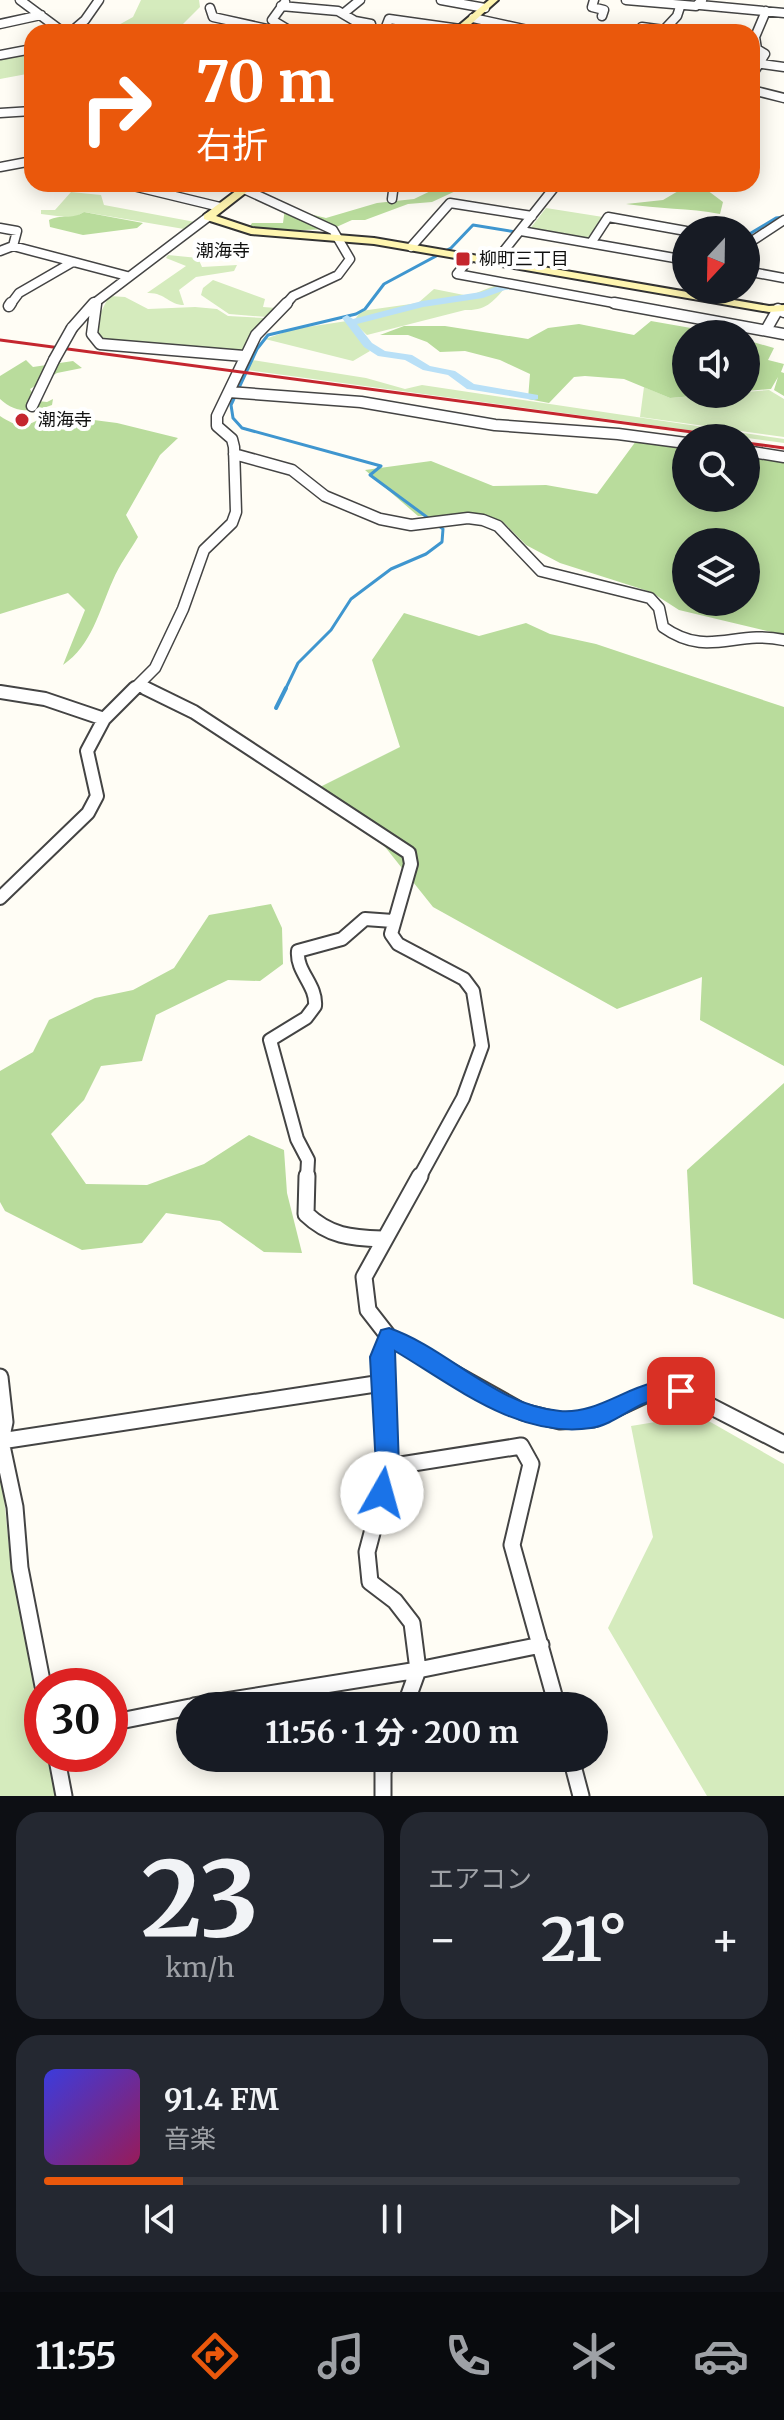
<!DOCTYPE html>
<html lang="ja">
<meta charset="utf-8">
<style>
:root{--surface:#171b24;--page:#242831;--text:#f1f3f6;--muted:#9ea1a6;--line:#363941;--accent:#ea580c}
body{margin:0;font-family:Merriweather,"Noto Sans JP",serif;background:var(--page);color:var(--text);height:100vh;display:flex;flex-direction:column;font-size:30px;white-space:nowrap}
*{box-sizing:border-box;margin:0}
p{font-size:26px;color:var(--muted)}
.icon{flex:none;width:44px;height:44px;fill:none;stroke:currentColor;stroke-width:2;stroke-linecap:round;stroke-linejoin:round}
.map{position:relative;height:1796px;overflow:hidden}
.details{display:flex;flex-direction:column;gap:16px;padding:16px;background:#0d0f14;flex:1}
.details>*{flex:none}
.top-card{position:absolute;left:24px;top:24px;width:736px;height:168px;border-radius:24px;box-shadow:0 4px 20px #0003;background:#ea580c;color:#fff;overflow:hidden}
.needle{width:52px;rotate:202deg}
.buttons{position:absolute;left:672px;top:216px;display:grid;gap:16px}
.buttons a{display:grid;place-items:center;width:88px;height:88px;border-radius:50%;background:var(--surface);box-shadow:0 4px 20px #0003;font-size:40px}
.speed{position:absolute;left:24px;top:1668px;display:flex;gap:16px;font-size:40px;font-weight:700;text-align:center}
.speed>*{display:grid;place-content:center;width:104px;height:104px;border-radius:50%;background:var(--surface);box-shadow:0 4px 20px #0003;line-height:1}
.speed .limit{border:12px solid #d22;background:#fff;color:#111}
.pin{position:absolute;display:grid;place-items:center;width:68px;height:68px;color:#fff;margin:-34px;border-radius:16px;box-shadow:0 4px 12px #0006}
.me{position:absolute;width:88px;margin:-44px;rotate:7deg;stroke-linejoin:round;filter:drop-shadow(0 0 6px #0008)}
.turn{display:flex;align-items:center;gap:28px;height:168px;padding:0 40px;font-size:36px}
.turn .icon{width:104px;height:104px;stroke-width:2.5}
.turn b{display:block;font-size:56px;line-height:68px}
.big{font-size:60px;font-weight:700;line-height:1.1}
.details .widget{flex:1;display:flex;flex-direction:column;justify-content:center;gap:12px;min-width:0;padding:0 28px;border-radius:24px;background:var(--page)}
.details .dial{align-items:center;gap:0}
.dial b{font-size:104px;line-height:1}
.song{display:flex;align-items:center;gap:24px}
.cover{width:96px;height:96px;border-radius:12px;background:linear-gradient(135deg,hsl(240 70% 55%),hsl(330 70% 35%))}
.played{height:8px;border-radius:4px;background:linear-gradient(90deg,var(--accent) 20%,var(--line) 20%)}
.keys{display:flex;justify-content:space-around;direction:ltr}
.heat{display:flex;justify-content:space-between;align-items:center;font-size:44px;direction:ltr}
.details .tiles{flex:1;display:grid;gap:16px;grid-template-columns:1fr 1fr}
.widget:last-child{grid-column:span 2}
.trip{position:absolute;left:176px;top:1692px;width:432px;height:80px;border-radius:40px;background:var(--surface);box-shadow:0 4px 20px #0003;font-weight:700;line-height:80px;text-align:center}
.tabs{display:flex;height:128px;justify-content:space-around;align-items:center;background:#090b0e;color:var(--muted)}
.tabs .icon{width:56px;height:56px}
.tabs .active{color:var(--accent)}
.tabs b{font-size:36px;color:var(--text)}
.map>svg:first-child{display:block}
.green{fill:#d5ebbd}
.forest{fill:#b9dc9c;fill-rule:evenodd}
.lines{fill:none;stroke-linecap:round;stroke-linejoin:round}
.stream-far1{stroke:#3f96cf;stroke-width:3}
.stream{stroke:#3f96cf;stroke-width:4}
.canal{fill:#b9e0f7;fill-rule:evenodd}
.street-far3-casing{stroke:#444;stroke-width:11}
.street-far2-casing{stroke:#444;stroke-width:13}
.street-far1-casing{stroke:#444;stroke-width:16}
.street-casing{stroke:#444;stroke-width:19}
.secondary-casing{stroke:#333;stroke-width:4}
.street-far3{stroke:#fff;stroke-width:8}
.street-far2{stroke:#fff;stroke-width:10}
.street-far1{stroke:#fff;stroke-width:12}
.street{stroke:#fff;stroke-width:15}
.secondary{fill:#fff6b0;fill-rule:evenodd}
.rail{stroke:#c4262e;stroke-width:3}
.street-bridge-casing{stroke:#444;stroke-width:13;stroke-linecap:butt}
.street-bridge{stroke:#fff;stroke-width:10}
.route{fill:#1a73e8;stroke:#114b97;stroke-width:2}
.poi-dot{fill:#c4262e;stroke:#fff;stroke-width:3}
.labels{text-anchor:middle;stroke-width:8;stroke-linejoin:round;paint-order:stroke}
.far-neighbourhood-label{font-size:18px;fill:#111;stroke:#fff}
.far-poi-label{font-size:18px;fill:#111;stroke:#fff;text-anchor:start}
</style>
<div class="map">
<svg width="784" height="1796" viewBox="0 0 784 1796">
<rect width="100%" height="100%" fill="#fffdf5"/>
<!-- green -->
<path class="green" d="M141,0H199L200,7L175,32H106L133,17Z
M32,49V73L0,79V55Z
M71,192L101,195L104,205L195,222L184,229L84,212L73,218L41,214V210H55Z
M546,208L603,217L587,239L529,230Z
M168,255L198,258L202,267L237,265L234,271L196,277L179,290L184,305C169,305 165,292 147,293L186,266L166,258Z
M213,280L265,299L263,307L276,308L267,317L229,314L201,295L203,288Z
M501,283L508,284C494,301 487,311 465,310L367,335L353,322L361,311L418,303L434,289L469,296Z
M109,296L125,297L148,309L195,307L217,309L228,316L265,318L243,352L108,344L98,336L96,322Z
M347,321L370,351L353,361L265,339L294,329Z
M252,360L366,378L405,389L422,385L784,439V443L247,370Z
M644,387L670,398L769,390L784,399V437L640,417Z
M698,1415L784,1464V1796H707L608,1628L653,1537L631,1426Z
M0,1460L10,1556L42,1728V1754H47L55,1796H0Z"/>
<!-- forest -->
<path class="forest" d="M445,184L479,186L460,189L432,202L408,204L365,220H352L332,229L276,231L250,226L252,223H283L285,208L326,218L377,203L414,199Z
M685,187H703L723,202L720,214C689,208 658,209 626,204L663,200Z
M84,212L143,223L137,228L83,235L50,227L49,220C61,214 71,220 84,212Z
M651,321L725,334H686V394H717L670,398L624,379L585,376L574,377L549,403L528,399L530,374L500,360L465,351L440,352L427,342L408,335H380L404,326H445L528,339L548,328L579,324L634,335Z
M746,340L774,348L768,360L784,364L781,372L784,373V396L774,390L778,377L771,389L746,391Z
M26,360L33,367L73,361L82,368L57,373L30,389L37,401L47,402L53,399L52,405C33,412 16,414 0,399V376Z
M47,414L117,423L178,438L160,455L126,515L138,537C130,551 119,565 113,580C99,611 92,645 63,665L85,610L68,593L0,614V416C20,429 27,428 47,414Z
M639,437L686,443V498H746V452L784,458V635L679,610L651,592L560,563L526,545L502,521L483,517L418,516L365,470L431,461L493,486L546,485L597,494ZM686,542H746V602H686Z
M404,613L479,636L526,623L550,634L596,644L784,707V1066L700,1020L702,977L617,1009L433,907L354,808L314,790L400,747L372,660Z
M271,904L282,928L283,964L260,981L228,980L156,1015L142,1061L101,1066L84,1100L51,1134L86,1184L147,1185L204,1164L249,1135L284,1150L287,1193L302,1253L264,1252L220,1221L166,1213L142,1243L82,1250L5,1211L0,1202V1071L33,1052L49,1020L95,998L133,990L174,968L209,915Z
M784,1083V1319L693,1284L687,1170Z"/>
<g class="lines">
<!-- stream-far1 -->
<path class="stream-far1" d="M746,236L776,218L784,217
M285,690L298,663L331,630L351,599L391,569L426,554L442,542L443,529L370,475L381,466L242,428L233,418L231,405L257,349L268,335L356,314L365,309L384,284L451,248L473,225L516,232"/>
<!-- stream -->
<path class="stream" d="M276,708L286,688"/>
<!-- canal -->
<path class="canal" d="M521,283L524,284V288L505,290L483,298L423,307L357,324L372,343L385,351L412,355L430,366L455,371L474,384L538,395V399L534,400L467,389L448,375L423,370L405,360L378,356L364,347L342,318L347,315L353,319L422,301L481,292L504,284Z"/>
<defs>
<path id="street-far3" d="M20,0L63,32
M441,0L485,8
M594,0L592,7L604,10L602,16
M626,0L696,6L702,0
M285,2L272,20L292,32
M700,5L784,13
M281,6L338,11L355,21L371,24L372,29L386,32
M210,8L213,17L281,32
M344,13L360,0
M473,18L537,32
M0,24L41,15
M642,27L664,30
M71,32L85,20L99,0
M384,32L389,19L460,29
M662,32L677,16L680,7L677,5
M0,55L32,49
M755,63L784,67
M754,72L765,54L757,49L755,37L766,11
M752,90L784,98
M0,113L32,111
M0,167L32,161
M125,184L220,207
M244,189L333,230L350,259L338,275L293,296L285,305
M392,199L394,184
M0,228L17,231L13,246
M521,231L686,260
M591,243L608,217L686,231
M746,245L784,220
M411,247L450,203L532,216
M0,251L13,246L127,276
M470,258L457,274L625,305
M495,262L557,184
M746,271L784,278
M10,305L19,293L71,263
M92,305L208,217"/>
<path id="street-far2" d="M614,303L784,334
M96,304L92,334L100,344L244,356
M9,306L11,303
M72,328L94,303
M766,330L778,309L784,312
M229,392L361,402L495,425L618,434L686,443
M32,406L54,360
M746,451L784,457
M234,454L292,470L325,496L380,519L411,525L468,518L483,520L498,526L541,571L650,598L659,608L663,627C708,659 735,629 784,640
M139,685L149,690
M133,690L155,668L183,609L204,550L232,523L236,512L234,447L232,439L217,426V416L256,335L287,303"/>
<path id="street-far1" d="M145,688L194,712L409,853L411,864L391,934L398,944L464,979L473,991L482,1046L463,1098L419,1178
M0,692L45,699L104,719
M0,898L88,813L97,796L87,751L104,719L135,688
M307,1178L308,1160L297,1139L270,1040L306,1018L315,1006C317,985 296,972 298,951L342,939L365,919L393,921"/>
<path id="street" d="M307,1176L306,1214C329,1236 351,1238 382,1239
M420,1176L364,1277L368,1310L389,1337L523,1412L560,1421L594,1419L656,1390L681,1391L784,1444
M389,1337L382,1357L387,1476L367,1552L370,1582L395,1601L412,1623L418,1670L405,1706
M0,1377L5,1422L1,1441L15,1507L20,1568L43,1686
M1,1441L382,1383
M388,1467L521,1446L531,1464L512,1545L557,1706
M194,1706L418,1670L541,1645
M110,1723L190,1707
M56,1754L64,1796
M571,1758L581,1796
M383,1796V1772L388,1758"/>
<path id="secondary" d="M489,0H498L462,32H451Z
M245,184H257L216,216L252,228L374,238L769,306L784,305V311L769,312L374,244L251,234L204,219V215Z"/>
</defs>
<!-- street-far3 casing -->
<use href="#street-far3" class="street-far3-casing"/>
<!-- street-far2 casing -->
<use href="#street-far2" class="street-far2-casing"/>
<!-- street-far1 casing -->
<use href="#street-far1" class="street-far1-casing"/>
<!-- street casing -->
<use href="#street" class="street-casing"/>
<!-- secondary casing -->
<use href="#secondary" class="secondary-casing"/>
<!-- street-far3 -->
<use href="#street-far3" class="street-far3"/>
<!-- street-far2 -->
<use href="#street-far2" class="street-far2"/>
<!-- street-far1 -->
<use href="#street-far1" class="street-far1"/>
<!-- street -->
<use href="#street" class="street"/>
<!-- secondary -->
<use href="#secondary" class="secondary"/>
<!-- rail -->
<path class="rail" d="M0,340L737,438
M746,443L784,448"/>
<defs>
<path id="street-bridge" d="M54,360L72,328"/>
</defs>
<!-- street-bridge casing -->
<use href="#street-bridge" class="street-bridge-casing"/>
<!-- street-bridge -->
<use href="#street-bridge" class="street-bridge"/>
</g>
<!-- route -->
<path class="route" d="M389,1328C448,1348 496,1406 560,1411C608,1415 642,1368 689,1385L693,1391L689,1398C679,1402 670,1398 659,1399C636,1402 615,1425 591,1428C519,1439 454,1386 395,1351L399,1467L391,1501L382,1504L374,1501L371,1493L376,1467L370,1357L381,1330Z"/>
<!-- markers -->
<g class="poi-dot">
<rect x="455" y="251" width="16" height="16" rx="4"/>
<circle cx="22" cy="420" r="8"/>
</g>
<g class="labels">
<!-- far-neighbourhood labels -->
<g class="far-neighbourhood-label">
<text x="223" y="257">潮海寺</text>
</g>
<!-- far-poi labels -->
<g class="far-poi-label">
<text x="479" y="265">柳町三丁目</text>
<text x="38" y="426">潮海寺</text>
</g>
</g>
</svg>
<div class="buttons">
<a><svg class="needle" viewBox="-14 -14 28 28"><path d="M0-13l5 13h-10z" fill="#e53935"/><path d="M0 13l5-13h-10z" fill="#9ea1a6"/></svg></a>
<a><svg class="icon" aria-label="sound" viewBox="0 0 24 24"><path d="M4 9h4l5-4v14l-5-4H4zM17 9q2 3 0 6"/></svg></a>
<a><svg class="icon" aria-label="search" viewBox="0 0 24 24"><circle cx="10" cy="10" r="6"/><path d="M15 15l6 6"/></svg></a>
<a><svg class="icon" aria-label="layers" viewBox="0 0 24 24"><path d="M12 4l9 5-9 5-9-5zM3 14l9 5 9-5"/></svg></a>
</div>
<div class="speed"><div class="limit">30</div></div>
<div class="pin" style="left:681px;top:1391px;background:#d93025"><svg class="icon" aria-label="arrive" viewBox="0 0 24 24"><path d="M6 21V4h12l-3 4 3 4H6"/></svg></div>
<svg class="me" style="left:382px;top:1493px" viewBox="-20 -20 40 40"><circle r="19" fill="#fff"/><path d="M0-13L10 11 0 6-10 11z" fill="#1a73e8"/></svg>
<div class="trip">11:56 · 1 分 · 200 m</div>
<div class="top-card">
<div class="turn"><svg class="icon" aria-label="right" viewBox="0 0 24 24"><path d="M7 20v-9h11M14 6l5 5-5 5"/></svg><div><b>70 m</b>右折</div></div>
</div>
</div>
<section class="details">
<div class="tiles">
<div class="widget dial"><b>23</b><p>km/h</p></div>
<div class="widget"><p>エアコン</p>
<div class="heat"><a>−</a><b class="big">21°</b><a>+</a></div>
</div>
<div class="widget">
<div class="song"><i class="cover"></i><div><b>91.4 FM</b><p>音楽</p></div></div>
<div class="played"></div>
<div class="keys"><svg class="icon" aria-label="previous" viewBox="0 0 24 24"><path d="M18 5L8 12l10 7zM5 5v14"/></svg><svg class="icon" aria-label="pause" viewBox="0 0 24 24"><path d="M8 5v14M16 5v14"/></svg><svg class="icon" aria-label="next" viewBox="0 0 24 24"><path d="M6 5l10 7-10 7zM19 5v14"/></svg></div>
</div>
</div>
</section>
<nav class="tabs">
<b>11:55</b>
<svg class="icon active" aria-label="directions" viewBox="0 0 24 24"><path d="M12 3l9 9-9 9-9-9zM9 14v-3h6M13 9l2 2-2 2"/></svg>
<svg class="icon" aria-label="music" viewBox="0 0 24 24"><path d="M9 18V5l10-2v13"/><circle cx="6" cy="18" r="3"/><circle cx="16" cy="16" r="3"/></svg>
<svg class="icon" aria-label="phone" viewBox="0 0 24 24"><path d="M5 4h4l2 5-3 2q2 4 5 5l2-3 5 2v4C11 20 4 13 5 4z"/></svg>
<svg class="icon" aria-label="climate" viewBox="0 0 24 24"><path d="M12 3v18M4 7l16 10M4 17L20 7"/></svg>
<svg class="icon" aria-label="car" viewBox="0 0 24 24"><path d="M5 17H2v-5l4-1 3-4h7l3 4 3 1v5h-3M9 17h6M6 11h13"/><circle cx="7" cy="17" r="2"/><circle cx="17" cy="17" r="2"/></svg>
</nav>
